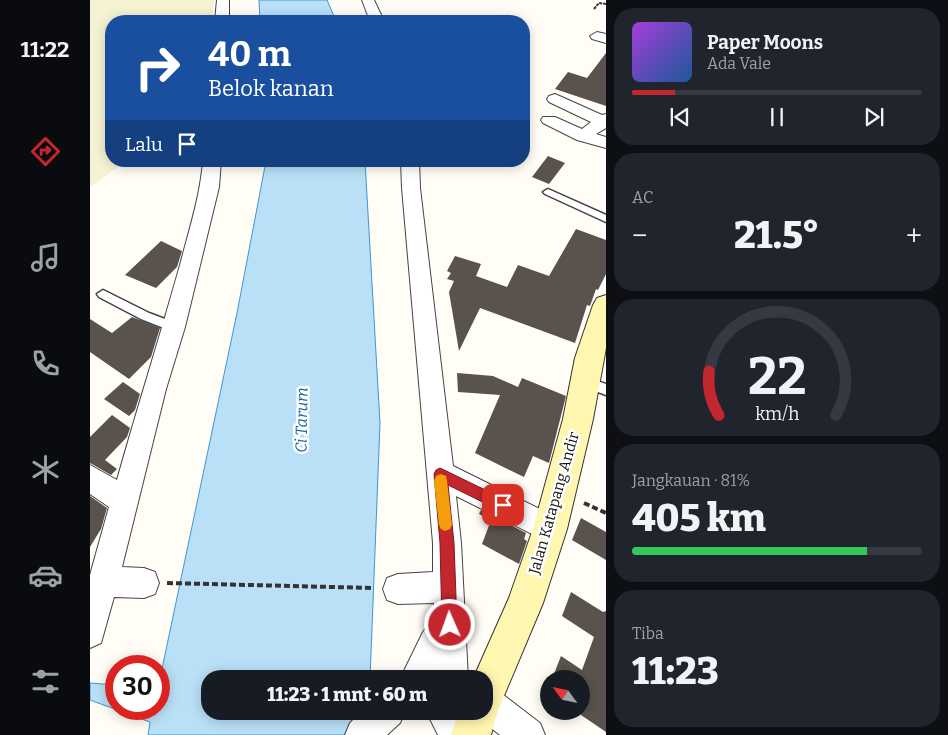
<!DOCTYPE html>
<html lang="id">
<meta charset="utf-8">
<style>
:root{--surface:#171b24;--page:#20242c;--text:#f1f3f6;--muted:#9ea1a6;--line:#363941;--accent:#c4262e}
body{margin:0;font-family:Bitter,serif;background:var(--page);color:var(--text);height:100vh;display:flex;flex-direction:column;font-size:19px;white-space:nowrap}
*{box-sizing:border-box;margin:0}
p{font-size:16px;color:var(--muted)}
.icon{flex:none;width:28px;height:28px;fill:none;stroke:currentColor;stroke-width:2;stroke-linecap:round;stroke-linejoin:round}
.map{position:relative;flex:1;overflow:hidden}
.side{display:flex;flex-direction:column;gap:8px;padding:8px;background:#0d0f14;width:342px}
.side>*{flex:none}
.top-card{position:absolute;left:15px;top:15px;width:425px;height:152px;border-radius:20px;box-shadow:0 2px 12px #0003;background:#1a4fa0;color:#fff;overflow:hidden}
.needle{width:32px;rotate:303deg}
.controls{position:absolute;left:450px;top:670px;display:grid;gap:10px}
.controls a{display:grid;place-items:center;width:50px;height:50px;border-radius:50%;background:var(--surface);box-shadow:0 2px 12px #0003;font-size:25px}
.speed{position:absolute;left:15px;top:655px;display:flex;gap:10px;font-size:25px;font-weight:700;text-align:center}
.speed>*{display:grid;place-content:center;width:65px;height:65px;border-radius:50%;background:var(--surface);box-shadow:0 2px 12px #0003;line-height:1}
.speed .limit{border:8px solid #d22;background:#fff;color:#111}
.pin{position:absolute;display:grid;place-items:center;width:42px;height:42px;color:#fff;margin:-21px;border-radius:10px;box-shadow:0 2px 8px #0006}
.me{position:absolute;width:55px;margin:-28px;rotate:358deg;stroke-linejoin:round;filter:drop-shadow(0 0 4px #0008)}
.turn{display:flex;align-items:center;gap:18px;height:105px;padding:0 20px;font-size:22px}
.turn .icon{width:65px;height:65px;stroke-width:2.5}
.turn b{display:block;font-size:35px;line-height:42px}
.then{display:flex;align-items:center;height:48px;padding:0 20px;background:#0003;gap:10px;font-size:19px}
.big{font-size:38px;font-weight:800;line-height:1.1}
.side .card{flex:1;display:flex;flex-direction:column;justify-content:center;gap:8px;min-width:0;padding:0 18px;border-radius:20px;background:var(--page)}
.side .dial{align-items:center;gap:0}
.dial svg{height:130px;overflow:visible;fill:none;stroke:var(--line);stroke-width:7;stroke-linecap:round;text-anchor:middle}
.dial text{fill:var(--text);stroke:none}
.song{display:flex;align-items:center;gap:15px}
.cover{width:60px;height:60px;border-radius:8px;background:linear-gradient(135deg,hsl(280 70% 55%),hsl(210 70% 35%))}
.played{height:5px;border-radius:2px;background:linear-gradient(90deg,var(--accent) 15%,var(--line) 15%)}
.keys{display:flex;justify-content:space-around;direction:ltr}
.heat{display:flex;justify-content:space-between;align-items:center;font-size:28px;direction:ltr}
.charge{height:8px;border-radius:4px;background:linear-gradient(90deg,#34c759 81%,var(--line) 0)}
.trip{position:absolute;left:111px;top:670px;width:292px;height:50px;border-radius:20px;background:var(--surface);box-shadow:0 2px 12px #0003;font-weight:800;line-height:50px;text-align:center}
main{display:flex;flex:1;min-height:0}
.menu{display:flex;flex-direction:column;width:90px;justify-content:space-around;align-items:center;background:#090b0e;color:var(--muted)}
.menu .icon{width:35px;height:35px}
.menu .current{color:var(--accent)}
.menu b{font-size:22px;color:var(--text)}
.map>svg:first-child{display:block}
.farmland{fill:#f6f3d4}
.water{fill:#b9e0f7;stroke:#3f96cf}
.building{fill:#5a524d}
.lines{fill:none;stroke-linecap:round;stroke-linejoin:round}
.lane-casing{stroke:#444;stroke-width:3}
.street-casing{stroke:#444;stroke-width:2}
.secondary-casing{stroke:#333;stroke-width:2}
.path-far1{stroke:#333;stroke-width:2;stroke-dasharray:3 1;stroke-linecap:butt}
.path{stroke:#333;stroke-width:4;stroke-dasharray:6 3;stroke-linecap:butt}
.lane{fill:#fff;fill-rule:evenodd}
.street{fill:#fff;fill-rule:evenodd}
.secondary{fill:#fff6b0;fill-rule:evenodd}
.route{fill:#c4262e;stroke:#7f191e}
.slow{fill:#f59e0b}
.labels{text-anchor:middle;stroke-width:5;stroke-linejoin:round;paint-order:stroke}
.street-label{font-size:15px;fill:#111;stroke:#fff}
.water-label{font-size:16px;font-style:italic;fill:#1768a6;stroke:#fff}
</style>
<main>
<nav class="menu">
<b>11:22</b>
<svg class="icon current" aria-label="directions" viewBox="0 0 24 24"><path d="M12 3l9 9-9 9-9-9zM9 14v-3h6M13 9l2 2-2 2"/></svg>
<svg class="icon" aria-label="music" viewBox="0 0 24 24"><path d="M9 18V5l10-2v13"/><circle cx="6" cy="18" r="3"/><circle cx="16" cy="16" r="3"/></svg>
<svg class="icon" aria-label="phone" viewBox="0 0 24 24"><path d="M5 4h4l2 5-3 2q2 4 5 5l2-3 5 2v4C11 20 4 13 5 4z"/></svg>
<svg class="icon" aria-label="climate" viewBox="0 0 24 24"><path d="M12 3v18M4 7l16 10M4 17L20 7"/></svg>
<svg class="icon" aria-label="car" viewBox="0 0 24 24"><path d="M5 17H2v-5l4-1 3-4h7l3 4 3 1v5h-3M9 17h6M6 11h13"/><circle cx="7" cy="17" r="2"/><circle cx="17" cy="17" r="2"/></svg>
<svg class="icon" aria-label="filters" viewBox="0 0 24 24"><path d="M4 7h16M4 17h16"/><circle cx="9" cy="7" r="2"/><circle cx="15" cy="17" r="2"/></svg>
</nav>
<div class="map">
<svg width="516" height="735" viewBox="0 0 516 735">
<rect width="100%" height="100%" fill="#fffdf5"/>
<!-- farmland -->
<path class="farmland" d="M0,0H124L122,21H21V161H36L0,187Z"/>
<!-- water -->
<path class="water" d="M169,0H237L246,21H170Z
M176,161H275L290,423L280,679H120V711H279L278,735H58L60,722L0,700V683L26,685V709H69V683L147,313Z"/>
<!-- building -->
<path class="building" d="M516,53V106L465,89L478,72L497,78Z
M458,156L475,163L459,184L442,177Z
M486,229L516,240V274L508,290L506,289L500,306L497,305L485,343L390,308L369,351L359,292L364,281L357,279L361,273L357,271L365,256L391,264L386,276L417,287L428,265L459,276Z
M71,241L92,251L87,267L66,288L35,275Z
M42,317L70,328L61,357L39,379L0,352V319L22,333Z
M367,373L403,376L428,387L432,378L476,396L459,463L443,456L434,477L385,453L410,395L368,392Z
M33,382L50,394L45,410L39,416L14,399Z
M22,415L40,428L37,437L15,460L27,469L21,475L0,463V437Z
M0,496L17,508L11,529L0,547Z
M391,510L436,533L434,539L437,541L429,564L392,544L401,520L389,514Z
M491,518L516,532V560L482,540Z
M481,592L513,612L516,611V732L491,715V679H462L471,656L492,670L504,637L472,616Z"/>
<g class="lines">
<defs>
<path id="lane" d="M458,189L516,215V222L455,194L453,192Z
M13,290L59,313L88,324L90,327L88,330L84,332L51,319L9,297L7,294Z
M496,377L516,384V395L492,386L490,382L492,378Z"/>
<path id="street" d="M127,0H139V21H125Z
M272,0H284L294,21H280Z
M507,32L516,34V43L502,39L500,36Z
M465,94L512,115L516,114V128L506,134L516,137V148L487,140L453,123L451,120L453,117H465L492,129L501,122L459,102L457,99L459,96Z
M113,161H131L129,187L95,327L76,389L32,567L54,568L65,572L69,583L65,594L54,598L24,597L11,643L0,648V575L19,507L0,494V465L27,480C47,408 70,337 90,265C99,230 110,197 113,161Z
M311,161H329L330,188L363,466L470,519L474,529L470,539L460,543L366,496L371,543L378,679H310L333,632L344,618V603L308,604L297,600L293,589L297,578L308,574L343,572V543L312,188Z
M395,685L407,690L450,723L455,735H410L383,714L382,711H395Z
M272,711H315L310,723L297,735H255L260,723Z
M336,711H372L383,735H348Z"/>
<path id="secondary" d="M516,295V348L503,419L477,529L453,603L408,710L401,735H361L369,711H395V679H383L419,598L443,529L473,419L485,358L503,305L507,298Z"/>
</defs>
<!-- lane casing -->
<use href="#lane" class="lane-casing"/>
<!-- street casing -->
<use href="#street" class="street-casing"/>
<!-- secondary casing -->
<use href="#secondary" class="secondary-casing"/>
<!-- path-far1 -->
<path class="path-far1" d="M504,9L509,3L516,4"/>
<!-- path -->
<path class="path" d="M494,503L516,513
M77,583L283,588"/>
<!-- lane -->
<use href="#lane" class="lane"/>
<!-- street -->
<use href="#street" class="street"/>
<!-- secondary -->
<use href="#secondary" class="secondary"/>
</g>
<!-- route -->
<path class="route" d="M350,468L418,501L420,505L418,510L413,512L358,485L364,543L367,625L365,630L360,632L354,630L352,625L350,543L344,474L346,470Z"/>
<!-- slow -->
<path class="slow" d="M351,474L356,476L357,481L362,525L360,529L355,531L351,529L349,525L344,481L346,476Z"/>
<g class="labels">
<!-- street labels -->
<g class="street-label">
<text transform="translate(464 503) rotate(-74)" y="5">Jalan Katapang Andir</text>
</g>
<!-- water labels -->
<g class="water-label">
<text transform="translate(211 420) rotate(-89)" y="6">Ci Tarum</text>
</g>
</g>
</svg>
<div class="controls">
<a><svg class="needle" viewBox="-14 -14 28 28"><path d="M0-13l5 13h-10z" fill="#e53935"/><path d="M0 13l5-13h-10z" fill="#9ea1a6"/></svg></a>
</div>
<div class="speed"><div class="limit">30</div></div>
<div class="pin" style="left:413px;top:505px;background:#d93025"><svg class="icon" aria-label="arrive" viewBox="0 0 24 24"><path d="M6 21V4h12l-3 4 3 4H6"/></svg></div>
<svg class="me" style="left:360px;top:625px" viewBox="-20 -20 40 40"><circle r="17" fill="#c4262e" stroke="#fff" stroke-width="3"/><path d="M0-11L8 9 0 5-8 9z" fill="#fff"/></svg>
<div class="trip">11:23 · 1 mnt · 60 m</div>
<div class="top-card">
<div class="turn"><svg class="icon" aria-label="right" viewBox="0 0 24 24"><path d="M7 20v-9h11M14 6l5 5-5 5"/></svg><div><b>40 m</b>Belok kanan</div></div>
<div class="then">Lalu<svg class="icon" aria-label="arrive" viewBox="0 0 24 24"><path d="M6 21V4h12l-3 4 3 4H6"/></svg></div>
</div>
</div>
<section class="side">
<div class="card">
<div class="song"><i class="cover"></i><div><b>Paper Moons</b><p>Ada Vale</p></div></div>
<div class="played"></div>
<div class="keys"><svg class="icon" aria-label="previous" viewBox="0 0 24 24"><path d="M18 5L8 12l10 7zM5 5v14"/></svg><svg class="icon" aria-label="pause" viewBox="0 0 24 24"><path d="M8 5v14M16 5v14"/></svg><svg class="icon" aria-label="next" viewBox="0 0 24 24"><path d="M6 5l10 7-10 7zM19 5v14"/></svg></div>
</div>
<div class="card"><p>AC</p>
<div class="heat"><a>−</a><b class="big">21.5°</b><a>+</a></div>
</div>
<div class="card dial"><svg viewBox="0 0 100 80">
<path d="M14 69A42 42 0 1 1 86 69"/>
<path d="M14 69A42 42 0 0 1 8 42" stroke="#c4262e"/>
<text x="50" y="56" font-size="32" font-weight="700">22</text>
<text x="50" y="72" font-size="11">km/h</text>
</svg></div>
<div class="card"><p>Jangkauan · 81%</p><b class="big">405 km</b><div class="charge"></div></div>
<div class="card"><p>Tiba</p><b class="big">11:23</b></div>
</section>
</main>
